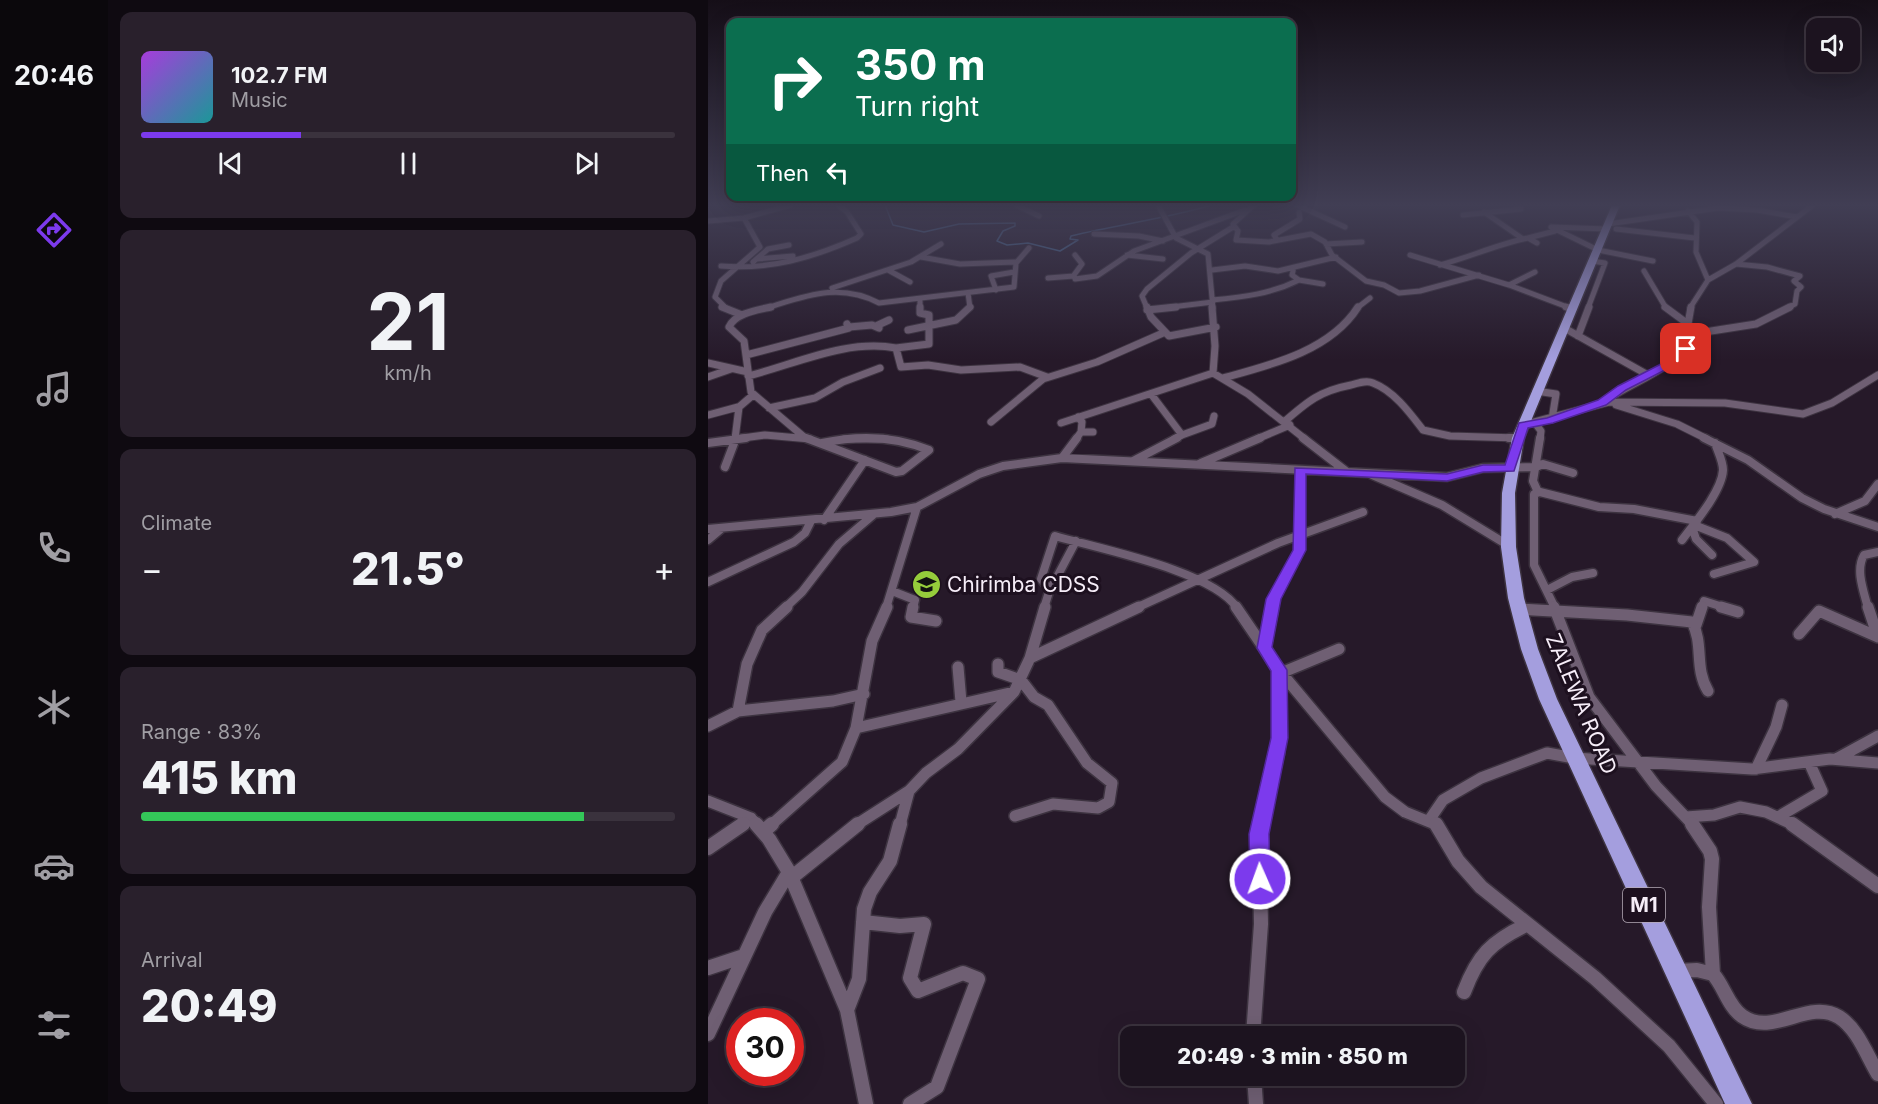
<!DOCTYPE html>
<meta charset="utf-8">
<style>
:root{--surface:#1c131f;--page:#29202c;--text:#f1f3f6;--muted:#a09ea4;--line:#3a323d;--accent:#7c3aed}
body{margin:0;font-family:Inter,sans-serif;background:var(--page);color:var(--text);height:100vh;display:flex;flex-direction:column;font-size:22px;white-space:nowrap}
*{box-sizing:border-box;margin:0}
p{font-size:20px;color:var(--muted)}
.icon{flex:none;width:33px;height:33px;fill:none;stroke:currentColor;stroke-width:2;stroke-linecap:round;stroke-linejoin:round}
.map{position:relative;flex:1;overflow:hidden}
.panel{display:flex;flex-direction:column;gap:12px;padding:12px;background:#0f0a11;width:600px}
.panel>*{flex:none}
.banner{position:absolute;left:18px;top:18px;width:570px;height:183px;border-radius:12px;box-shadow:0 6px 24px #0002,0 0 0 2px var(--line);background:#0b6e4f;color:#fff;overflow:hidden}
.buttons{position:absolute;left:1098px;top:18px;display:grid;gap:12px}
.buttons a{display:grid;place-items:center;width:54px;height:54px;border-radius:12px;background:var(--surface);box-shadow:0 6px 24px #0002,0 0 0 2px var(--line);font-size:30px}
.speed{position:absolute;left:18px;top:1008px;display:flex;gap:12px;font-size:30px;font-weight:700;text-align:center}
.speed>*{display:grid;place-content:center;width:78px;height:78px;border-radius:50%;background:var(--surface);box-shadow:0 6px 24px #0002,0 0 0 2px var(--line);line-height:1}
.speed .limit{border:9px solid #d22;background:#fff;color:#111}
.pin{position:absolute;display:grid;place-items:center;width:51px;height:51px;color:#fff;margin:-26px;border-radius:12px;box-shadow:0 3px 9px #0006}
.me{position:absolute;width:66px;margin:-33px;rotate:358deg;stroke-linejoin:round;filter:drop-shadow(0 0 4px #0008)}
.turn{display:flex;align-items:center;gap:21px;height:126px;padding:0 30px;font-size:27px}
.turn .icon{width:78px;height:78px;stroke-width:2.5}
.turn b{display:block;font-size:42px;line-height:51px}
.then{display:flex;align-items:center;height:57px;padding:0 30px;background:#0003;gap:12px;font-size:22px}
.big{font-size:45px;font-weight:800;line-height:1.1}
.panel .card{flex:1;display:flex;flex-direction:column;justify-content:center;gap:9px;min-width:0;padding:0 21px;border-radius:12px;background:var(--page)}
.panel .dial{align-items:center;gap:0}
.dial b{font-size:78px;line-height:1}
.song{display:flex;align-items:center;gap:18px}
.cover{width:72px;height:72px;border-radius:9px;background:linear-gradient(135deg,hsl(280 70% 55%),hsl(180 70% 35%))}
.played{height:6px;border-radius:3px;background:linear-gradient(90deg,var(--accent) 30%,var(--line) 30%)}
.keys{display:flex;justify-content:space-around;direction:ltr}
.heat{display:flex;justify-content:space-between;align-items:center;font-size:33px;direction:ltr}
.charge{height:9px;border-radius:4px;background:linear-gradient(90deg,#34c759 83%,var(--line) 0)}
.trip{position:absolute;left:412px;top:1026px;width:345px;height:60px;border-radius:12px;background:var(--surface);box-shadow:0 6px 24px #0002,0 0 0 2px var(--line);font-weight:800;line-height:60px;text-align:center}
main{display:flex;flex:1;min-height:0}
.dock{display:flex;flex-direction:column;width:108px;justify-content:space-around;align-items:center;background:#0b080c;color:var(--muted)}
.dock .icon{width:42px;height:42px}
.dock .selected{color:var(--accent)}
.dock b{font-size:27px;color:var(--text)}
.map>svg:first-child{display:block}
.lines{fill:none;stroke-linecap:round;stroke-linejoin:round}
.stream{stroke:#4a74a2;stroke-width:1.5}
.minor-far4-casing{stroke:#3d3340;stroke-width:7}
.minor-far3-casing{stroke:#3d3340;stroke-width:9}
.minor-far2-casing{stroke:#3d3340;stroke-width:11}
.minor-far1-casing{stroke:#3d3340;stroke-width:14}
.minor-casing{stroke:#3d3340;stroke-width:17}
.trunk-casing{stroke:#3d3340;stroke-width:3}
.minor-far4{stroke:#6f5f73;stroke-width:5}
.minor-far3{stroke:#6f5f73;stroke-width:7}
.minor-far2{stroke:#6f5f73;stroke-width:8}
.minor-far1{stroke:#6f5f73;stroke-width:11}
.minor{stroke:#6f5f73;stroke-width:14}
.trunk{fill:#a49ede;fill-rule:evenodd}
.route{fill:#7c3aed;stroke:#51269a;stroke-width:1.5}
.labels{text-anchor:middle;stroke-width:6;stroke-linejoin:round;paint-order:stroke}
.shield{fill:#1d101f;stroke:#b5abb7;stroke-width:1.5}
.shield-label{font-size:20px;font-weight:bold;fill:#f6edf8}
.poi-label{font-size:21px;fill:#f6edf8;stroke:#1d101f;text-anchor:start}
.street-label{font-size:21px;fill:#f6edf8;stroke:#1d101f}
</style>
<main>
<nav class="dock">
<b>20:46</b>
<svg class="icon selected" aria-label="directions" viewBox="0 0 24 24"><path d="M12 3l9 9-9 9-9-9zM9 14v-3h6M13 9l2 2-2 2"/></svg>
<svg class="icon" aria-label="music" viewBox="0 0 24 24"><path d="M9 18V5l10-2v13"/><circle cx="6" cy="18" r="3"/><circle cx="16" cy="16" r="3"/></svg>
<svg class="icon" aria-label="phone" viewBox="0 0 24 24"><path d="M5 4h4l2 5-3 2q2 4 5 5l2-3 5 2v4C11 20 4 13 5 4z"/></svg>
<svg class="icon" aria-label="climate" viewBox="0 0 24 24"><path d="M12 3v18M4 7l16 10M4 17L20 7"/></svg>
<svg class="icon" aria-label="car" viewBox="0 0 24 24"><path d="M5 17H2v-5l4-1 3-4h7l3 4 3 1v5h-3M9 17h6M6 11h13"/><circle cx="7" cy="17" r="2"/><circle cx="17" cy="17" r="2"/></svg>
<svg class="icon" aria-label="filters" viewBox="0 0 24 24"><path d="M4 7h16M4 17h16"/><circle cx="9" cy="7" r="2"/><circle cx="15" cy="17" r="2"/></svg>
</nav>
<section class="panel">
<div class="card">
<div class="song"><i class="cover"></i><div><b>102.7 FM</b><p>Music</p></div></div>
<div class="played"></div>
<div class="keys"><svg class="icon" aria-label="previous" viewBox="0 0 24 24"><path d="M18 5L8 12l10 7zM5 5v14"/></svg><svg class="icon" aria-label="pause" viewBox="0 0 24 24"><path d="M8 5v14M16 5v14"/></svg><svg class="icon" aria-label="next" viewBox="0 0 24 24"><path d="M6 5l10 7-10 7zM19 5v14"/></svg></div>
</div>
<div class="card dial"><b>21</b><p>km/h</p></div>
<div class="card"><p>Climate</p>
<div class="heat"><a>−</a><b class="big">21.5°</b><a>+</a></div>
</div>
<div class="card"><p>Range · 83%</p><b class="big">415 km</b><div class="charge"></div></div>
<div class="card"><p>Arrival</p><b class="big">20:49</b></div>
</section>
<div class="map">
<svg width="1170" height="1104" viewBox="0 0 1170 1104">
<rect width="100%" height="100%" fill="#261929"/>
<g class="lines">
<!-- stream -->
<path class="stream" d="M177,205L185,225L216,232L251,224L307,223V226L295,231L289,241L299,245L320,243L352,251L370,240L362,239L363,236C411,224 457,219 504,205"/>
<defs>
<path id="minor-far4" d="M308,205L331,216
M450,205L468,238L500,254L505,308
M546,205L525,224L530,231L528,240L561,242L603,234L617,242L624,255L658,281L676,285L691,293L712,291L771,275
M589,205L637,227
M980,211L989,222L988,252L1000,280
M776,212L815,239
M755,215L813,209
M0,221L36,218L83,205
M900,224L1010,208L1049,210L1089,217
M843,227L890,250L945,261
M844,227L899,229
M908,229L987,238
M386,234L431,236L455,241
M569,240L566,235L592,219L591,212
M829,243L820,238L847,231
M618,244L654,242
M367,255L374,264L366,275L367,279L389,276L426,251L537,210
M419,255L455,259
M702,255L801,285L862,308
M213,257L252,264L307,262
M49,259L85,256
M45,262L60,249L81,245
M1028,264L1059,267L1092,276L1086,281L1093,287L1089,291L1087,304L1079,308
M732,265C762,257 790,244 820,238
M13,266C62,270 104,258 149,238L153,234L139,212L130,205
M180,270L202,282
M504,270L537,266L570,271L628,257
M936,271L958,308
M340,278L366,276
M591,280L615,284
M801,285L827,272
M124,288L203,262L233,244
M288,290L283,276L306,272
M260,293L262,308
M212,300V308
M504,300C535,297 563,294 591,280L584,275L586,267
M18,308L7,297L13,281L52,247L36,218
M58,308C98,296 131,282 171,303L306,287L308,263L321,248
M439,308L434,296L439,289L483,253L525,227
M455,308L505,302
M649,308L662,298
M880,308L897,263L884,261
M982,308L1000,280L1028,264L1105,205"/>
<path id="minor-far3" d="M14,307L34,315
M63,307C50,310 27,313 21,327L36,341L43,392L96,437
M439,307L443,317L461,336L508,327
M504,307L507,346L505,373L540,394L597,439
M858,307L865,309
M957,307L980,324
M439,310L468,307
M168,326L181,320
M141,327L164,325L171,328
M858,329L940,375
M200,330L248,320L262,307
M984,334L1048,324L1082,307
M870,336L881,307
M188,348L221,344V315L212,313V307
M38,355L141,328L139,324
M0,363L40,372
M40,376C88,364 138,339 188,348L193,367L220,365L253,370L312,367L339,377
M0,377L23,369
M515,378C563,365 622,351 650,307
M828,391L848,394L844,419
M443,394L474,435L466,439
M894,403C924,381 965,371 985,338L980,324L983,307
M908,405L969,424L999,439
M61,408L107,398L135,382L172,368
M0,415L30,407
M370,417L374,422L373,432H385
M283,422L335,379L389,362L455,333
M576,422C600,401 612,391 643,385C650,383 659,380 665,383C686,391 702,413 715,430L742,436L810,438
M353,423L505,373
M827,423L833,431L832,439
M815,425L901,402L1017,403L1095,414L1124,403L1170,375
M474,435L504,424L506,416
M27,439L57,435L102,439
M27,439L31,407L45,395
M136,439H179
M368,439L373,432
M549,439L582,425"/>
<path id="minor-far2" d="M98,438L188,472L194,471L221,450C187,436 150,435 114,443
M595,438L639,472
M801,438H810
M996,438L1040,460L1094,498L1116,509L1170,527
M0,443L38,438
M354,458L369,438
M425,461L469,438
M493,463L552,438
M17,467L28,438
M662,474L734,505L798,544
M830,492L825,481L832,438
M1127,514L1157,501L1170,484
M116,520L157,460
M986,525L1019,538L1046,562L1006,574
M984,527L988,539L1004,555
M0,529L183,512L209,507L271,474L295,466L354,458L739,477L775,468L828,467L835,464L865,473
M0,540L13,529
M974,540C986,524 1014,491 1015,470C1015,461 1010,452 1007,443
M0,582L86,542L97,533L103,521
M342,590L333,579L347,536C392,549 505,571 529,608
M839,590L864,577L885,573
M184,591L207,600L205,608
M77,608L94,592L131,544L165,515
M178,608L209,507
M336,608L341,592L368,541
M428,608L570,543L655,512
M564,608L566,599L591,550L592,470
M847,608L826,565V494L832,492L891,507L926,509L989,521
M994,608L996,601L1018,608
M1160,608C1156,592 1147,570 1156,555L1170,552"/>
<path id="minor-far1" d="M205,607L203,617L228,621
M528,607L571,670L677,797L697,812L729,825
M846,607L881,697L948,786L985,825
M1013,607L1030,612
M1160,607L1170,637
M809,609L919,615L984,622C996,644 986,668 1000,691
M988,625L994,607
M1091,634L1111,611L1170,637
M557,647L565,607
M322,658L337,607
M290,664V672L313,680L326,697L340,705L379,763L404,783L401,802L390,808L345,804L307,816
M250,667L253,702
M573,673L631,649
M30,711L39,664L54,630L79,607
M0,726L30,711L125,701L156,694
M148,728L306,692L322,658L431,607
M1128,759L1170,736
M1048,769L1068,727L1074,705
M0,801L43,818L49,825
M978,817L1006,815L1032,807L1058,812L1086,825
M1070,817L1114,791L1101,762
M722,819L735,800L773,778L839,753L866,758L1044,769L1122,759L1170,763
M33,825L43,818
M63,825L134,762L148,728L164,641L179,607
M148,825L201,791
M192,825L201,791L218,773L250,749L306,692
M553,825L571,752V670"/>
<path id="minor" d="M48,824L61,839L81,872L139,1010L158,1104
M728,824L750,861L773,887L887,978L961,1046L1008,1104
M984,824L1002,851L1004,859L1001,907L1005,974
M1084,824L1170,886
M55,832L64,824
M0,848L35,824
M83,878L150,824
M155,922L192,926L216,924L202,978L210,991L255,973L270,979L229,1087L202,1104
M0,968L36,956
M969,971L989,970L1005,974C1016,986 1020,1006 1034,1016C1065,1038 1100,998 1131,1017C1150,1029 1159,1056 1170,1074
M756,992C770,955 783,942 818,925
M139,1010L151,979L156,909L162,892L182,861L192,824
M0,1034L57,912L81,872
M545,1036L553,924L551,834L554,824
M546,1076L548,1104"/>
<path id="trunk" d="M904,205H912L816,438L807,493L808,547L816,598L830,649L849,699L1044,1104H1017L831,699L813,649L800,598L793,547L794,493L804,438Z"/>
</defs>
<!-- minor-far4 casing -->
<use href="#minor-far4" class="minor-far4-casing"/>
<!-- minor-far3 casing -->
<use href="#minor-far3" class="minor-far3-casing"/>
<!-- minor-far2 casing -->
<use href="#minor-far2" class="minor-far2-casing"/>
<!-- minor-far1 casing -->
<use href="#minor-far1" class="minor-far1-casing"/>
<!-- minor casing -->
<use href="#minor" class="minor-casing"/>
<!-- trunk casing -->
<use href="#trunk" class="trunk-casing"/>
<!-- minor-far4 -->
<use href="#minor-far4" class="minor-far4"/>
<!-- minor-far3 -->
<use href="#minor-far3" class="minor-far3"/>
<!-- minor-far2 -->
<use href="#minor-far2" class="minor-far2"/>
<!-- minor-far1 -->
<use href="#minor-far1" class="minor-far1"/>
<!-- minor -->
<use href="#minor" class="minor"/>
<!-- trunk -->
<use href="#trunk" class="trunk"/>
</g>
<!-- sky -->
<linearGradient id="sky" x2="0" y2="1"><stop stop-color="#150e17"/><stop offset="0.57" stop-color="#413e54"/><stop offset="1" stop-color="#413e54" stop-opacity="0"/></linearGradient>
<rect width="1170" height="360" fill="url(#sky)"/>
<!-- route -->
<path class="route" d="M975,347L983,349L959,369L918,390L898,405L845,423L820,428L806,471L775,472L739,481L598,474V550L573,599L564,647L579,670L580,738L561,834L562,879L559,886L552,888L545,886L542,879L541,834L563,738V671L549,648L558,599L585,550L587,468L739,474L775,465H797L811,423L839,418L890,400L910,386L951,365Z"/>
<!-- icons -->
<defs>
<symbol id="school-disc" viewBox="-11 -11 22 22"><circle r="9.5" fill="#95cc3b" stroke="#1d101f"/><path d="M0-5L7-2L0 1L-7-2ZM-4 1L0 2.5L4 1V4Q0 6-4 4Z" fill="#111"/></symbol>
</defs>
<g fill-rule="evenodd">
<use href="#school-disc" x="202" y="568" width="33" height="33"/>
</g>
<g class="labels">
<!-- shield labels -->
<rect class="shield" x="915" y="888" width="42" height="34" rx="4.5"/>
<g class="shield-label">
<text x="936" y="912">M1</text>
</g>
<!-- poi labels -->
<g class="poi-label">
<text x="239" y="592">Chirimba CDSS</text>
</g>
<!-- street labels -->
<g class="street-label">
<text transform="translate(873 704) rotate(67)" y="7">ZALEWA ROAD</text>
</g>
</g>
</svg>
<div class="buttons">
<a><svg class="icon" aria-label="sound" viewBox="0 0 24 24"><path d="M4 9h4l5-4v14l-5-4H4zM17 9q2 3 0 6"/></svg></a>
</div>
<div class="speed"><div class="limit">30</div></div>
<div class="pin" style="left:978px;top:349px;background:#d93025"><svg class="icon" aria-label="arrive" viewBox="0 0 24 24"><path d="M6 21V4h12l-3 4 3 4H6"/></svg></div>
<svg class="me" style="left:552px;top:879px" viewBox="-20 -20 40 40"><circle r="17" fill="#7c3aed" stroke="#fff" stroke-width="3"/><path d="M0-11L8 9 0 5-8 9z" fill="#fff"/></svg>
<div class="trip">20:49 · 3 min · 850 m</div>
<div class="banner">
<div class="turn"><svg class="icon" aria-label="right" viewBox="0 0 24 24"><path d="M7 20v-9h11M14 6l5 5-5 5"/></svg><div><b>350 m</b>Turn right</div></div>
<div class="then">Then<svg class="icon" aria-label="left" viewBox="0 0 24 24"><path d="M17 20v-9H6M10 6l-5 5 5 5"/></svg></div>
</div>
</div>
</main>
